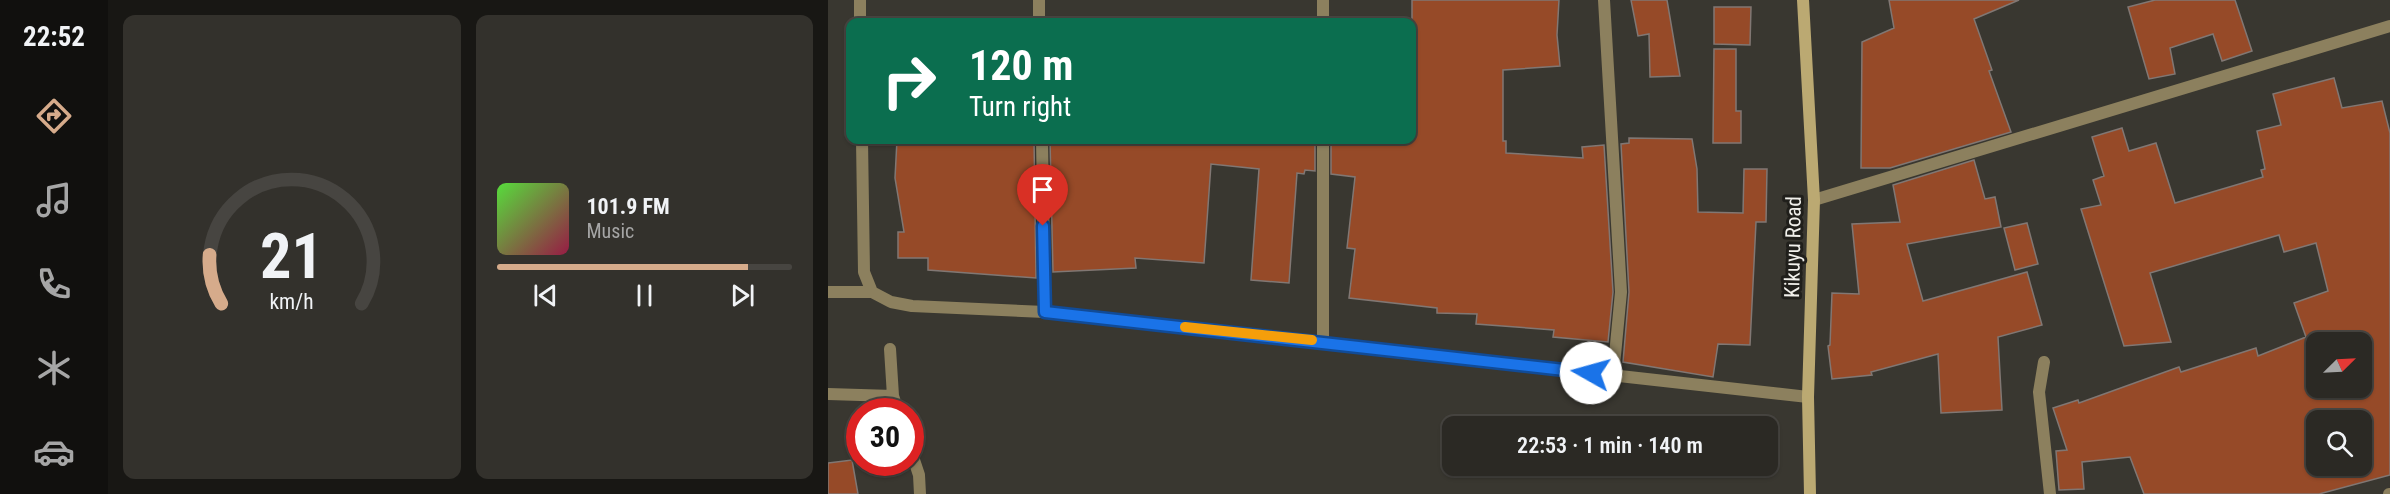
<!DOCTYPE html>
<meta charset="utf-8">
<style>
:root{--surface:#2b2924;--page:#33312c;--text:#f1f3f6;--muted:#a6a6a6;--line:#474541;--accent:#d6ab8b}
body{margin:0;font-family:"Roboto Condensed",sans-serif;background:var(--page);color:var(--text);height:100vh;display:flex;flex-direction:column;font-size:22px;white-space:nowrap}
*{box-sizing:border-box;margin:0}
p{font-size:20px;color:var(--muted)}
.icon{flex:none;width:33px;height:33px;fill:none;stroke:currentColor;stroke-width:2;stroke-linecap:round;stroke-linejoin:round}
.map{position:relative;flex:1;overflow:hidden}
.panel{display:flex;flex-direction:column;gap:15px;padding:15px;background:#181714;width:720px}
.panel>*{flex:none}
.hud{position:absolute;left:18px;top:18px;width:570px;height:126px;border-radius:12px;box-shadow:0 2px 4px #0004,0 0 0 2px var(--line);background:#0b6e4f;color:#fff;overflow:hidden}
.needle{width:39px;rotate:66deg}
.fabs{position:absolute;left:1478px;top:332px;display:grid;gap:12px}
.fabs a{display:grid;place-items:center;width:66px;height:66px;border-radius:12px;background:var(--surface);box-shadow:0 2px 4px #0004,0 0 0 2px var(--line);font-size:30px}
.speed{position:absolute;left:18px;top:398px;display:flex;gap:12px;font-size:30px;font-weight:700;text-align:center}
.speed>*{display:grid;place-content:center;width:78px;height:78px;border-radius:50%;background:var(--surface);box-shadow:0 2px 4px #0004,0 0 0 2px var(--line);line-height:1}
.speed .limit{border:9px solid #d22;background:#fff;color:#111}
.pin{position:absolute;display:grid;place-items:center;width:51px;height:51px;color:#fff;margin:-62px -26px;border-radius:50% 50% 50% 0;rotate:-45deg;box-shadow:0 0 6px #0007}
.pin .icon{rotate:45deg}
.me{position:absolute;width:66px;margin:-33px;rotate:277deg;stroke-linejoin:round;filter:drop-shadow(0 0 4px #0008)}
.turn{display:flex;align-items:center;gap:21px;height:126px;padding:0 24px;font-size:27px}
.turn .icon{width:78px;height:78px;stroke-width:2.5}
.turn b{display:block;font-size:42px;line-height:51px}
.panel .widget{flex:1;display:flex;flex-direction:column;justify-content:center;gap:9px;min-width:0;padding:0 21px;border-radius:12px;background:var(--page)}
.panel .dial{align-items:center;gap:0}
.dial svg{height:156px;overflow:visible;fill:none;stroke:var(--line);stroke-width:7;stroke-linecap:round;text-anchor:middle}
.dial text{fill:var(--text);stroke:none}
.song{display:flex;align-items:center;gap:18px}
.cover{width:72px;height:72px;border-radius:9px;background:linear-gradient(135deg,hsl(110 70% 55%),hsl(340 70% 35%))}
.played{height:6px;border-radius:3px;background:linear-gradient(90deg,var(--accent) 85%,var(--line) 85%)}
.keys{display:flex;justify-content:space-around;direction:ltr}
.panel .tiles{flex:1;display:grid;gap:15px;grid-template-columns:repeat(2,1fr)}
.trip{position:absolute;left:614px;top:416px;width:336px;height:60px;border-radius:12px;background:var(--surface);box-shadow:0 2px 4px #0004,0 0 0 2px var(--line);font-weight:600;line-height:60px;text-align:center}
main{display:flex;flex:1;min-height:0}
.tab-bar{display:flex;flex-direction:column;width:108px;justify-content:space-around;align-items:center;background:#11100e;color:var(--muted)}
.tab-bar .icon{width:42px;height:42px}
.tab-bar .active{color:var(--accent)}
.tab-bar b{font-size:27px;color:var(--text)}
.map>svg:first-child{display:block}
.building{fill:#964a28;stroke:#817773;stroke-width:1.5;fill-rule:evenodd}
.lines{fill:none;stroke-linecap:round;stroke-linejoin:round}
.minor{stroke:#8c805e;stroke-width:12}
.secondary{stroke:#bba972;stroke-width:12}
.route-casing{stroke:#114b97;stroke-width:15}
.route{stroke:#1a73e8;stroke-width:10}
.slow{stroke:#f59e0b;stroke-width:10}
.labels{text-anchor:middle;stroke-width:6;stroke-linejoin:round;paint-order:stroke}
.street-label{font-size:21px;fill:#f1f0eb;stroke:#201f1b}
</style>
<main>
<nav class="tab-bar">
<b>22:52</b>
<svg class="icon active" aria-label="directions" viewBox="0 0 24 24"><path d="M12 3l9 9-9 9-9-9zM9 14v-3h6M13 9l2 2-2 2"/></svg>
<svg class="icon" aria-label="music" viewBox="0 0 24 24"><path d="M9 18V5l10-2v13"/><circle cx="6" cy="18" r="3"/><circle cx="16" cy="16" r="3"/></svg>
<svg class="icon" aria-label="phone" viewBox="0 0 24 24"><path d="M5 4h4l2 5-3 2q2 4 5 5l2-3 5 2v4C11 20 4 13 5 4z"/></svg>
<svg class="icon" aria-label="climate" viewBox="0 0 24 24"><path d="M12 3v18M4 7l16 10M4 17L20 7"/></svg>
<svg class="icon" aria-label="car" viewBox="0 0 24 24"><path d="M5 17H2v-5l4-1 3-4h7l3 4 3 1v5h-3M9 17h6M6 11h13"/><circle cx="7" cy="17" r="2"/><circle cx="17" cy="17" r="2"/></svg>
</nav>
<section class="panel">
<div class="tiles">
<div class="widget dial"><svg viewBox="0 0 100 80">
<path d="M14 69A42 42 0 1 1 86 69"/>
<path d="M14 69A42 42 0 0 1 8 44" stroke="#d6ab8b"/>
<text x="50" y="56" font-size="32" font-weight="700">21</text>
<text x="50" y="72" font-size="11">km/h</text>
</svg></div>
<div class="widget">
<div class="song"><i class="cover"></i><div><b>101.9 FM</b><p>Music</p></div></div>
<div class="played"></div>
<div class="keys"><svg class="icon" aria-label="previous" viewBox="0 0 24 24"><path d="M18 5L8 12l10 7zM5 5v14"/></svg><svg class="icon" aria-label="pause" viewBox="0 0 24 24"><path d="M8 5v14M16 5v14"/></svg><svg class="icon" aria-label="next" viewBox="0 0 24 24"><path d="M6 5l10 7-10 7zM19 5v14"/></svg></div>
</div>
</div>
</section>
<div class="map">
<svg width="1562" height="494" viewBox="0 0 1562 494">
<rect width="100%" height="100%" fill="#393730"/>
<!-- building -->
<path class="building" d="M584,0H731L729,35L732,66L675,70V141H678V153L755,158L754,147L776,145L785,292L780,342L725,337L726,330L648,324L649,314L609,313V308L521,298L527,249L519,248L527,177L503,174V140H584Z
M803,0H839L852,76L822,77L821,34L810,36Z
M1061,0H1191L1146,19L1164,70L1161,71L1183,132L1062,168H1033L1034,42L1066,28Z
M1327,0H1407L1424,51L1394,61L1385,34L1342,48L1347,74L1321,79L1300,7Z
M886,7H923L922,45L886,44Z
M886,49H908V111H913V143H885Z
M1506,78L1514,108L1554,101L1562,133V475L1491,494H1316L1302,457L1254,462L1256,489L1231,490L1228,451L1239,450L1225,408L1250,400L1251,403L1351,367L1353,372L1428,348L1430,356L1478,337L1466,303L1500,291L1488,243L1456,252L1451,235L1322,273L1343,342L1296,346L1253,209L1273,205L1265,180L1276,176L1264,137L1294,128L1301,151L1328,143L1347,203L1435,177L1433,170L1437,169L1429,131L1453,125L1445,94ZM1488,342H1533V387H1488ZM1488,420H1533V465H1488Z
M801,138L864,139L869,169L870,212L915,213L916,169H939L938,222H928L922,345L890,344L885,377L795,362L801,292L793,144L801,143Z
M69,140H206L208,278L100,270V258H70V232H76L67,178Z
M222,140H487V171L477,170L476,174L469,173L461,283L423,280L431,169L383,164L376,263L307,258L308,268L225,272Z
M1146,160L1157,199L1167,197L1173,227L1079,244L1095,301L1199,272L1214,325L1170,337L1174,410L1113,413L1110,354L1043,372L1044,375L1004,379L1000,346L1002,345L1004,293L1031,294L1024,224L1072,222L1065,185Z
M1199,223L1210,264L1187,270L1176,228Z
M24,460L30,494H0V463Z"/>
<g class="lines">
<!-- minor -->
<path class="minor" d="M32,0V22
M211,0V22
M776,0L793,292L785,376
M495,22V0
M34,140L36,272L44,292L63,302L84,306L217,312L980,397
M214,140L217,312
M986,200L1562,26
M0,292H44
M495,342V140
M62,349L65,396L70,411
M1216,362L1211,392L1222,494
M0,394L65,396
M82,448L91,475L92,494
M1561,494H1562"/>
<!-- secondary -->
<path class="secondary" d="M975,0L986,200L980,397L982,494"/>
</g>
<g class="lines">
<defs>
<path id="route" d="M215,226L217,312L763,373"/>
</defs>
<!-- route casing -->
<use href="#route" class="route-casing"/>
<!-- route -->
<use href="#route" class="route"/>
<!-- slow -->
<path class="slow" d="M357,327L484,340"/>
</g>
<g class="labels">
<!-- street labels -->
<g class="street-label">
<text transform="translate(965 247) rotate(-89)" y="7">Kikuyu Road</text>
</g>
</g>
</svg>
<div class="fabs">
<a><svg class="needle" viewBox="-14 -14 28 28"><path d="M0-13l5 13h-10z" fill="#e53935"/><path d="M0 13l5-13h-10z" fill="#a6a6a6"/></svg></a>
<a><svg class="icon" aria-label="search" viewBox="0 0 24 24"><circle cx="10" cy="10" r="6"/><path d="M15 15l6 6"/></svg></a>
</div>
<div class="speed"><div class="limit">30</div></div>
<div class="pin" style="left:215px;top:226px;background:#d93025"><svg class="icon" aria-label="arrive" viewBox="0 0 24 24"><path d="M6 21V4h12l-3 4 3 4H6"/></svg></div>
<svg class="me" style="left:763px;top:373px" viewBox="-20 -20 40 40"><circle r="19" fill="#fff"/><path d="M0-13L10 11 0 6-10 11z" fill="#1a73e8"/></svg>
<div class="trip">22:53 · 1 min · 140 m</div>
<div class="hud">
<div class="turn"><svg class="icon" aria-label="right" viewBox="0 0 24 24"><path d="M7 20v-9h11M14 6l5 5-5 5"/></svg><div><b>120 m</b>Turn right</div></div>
</div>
</div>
</main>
